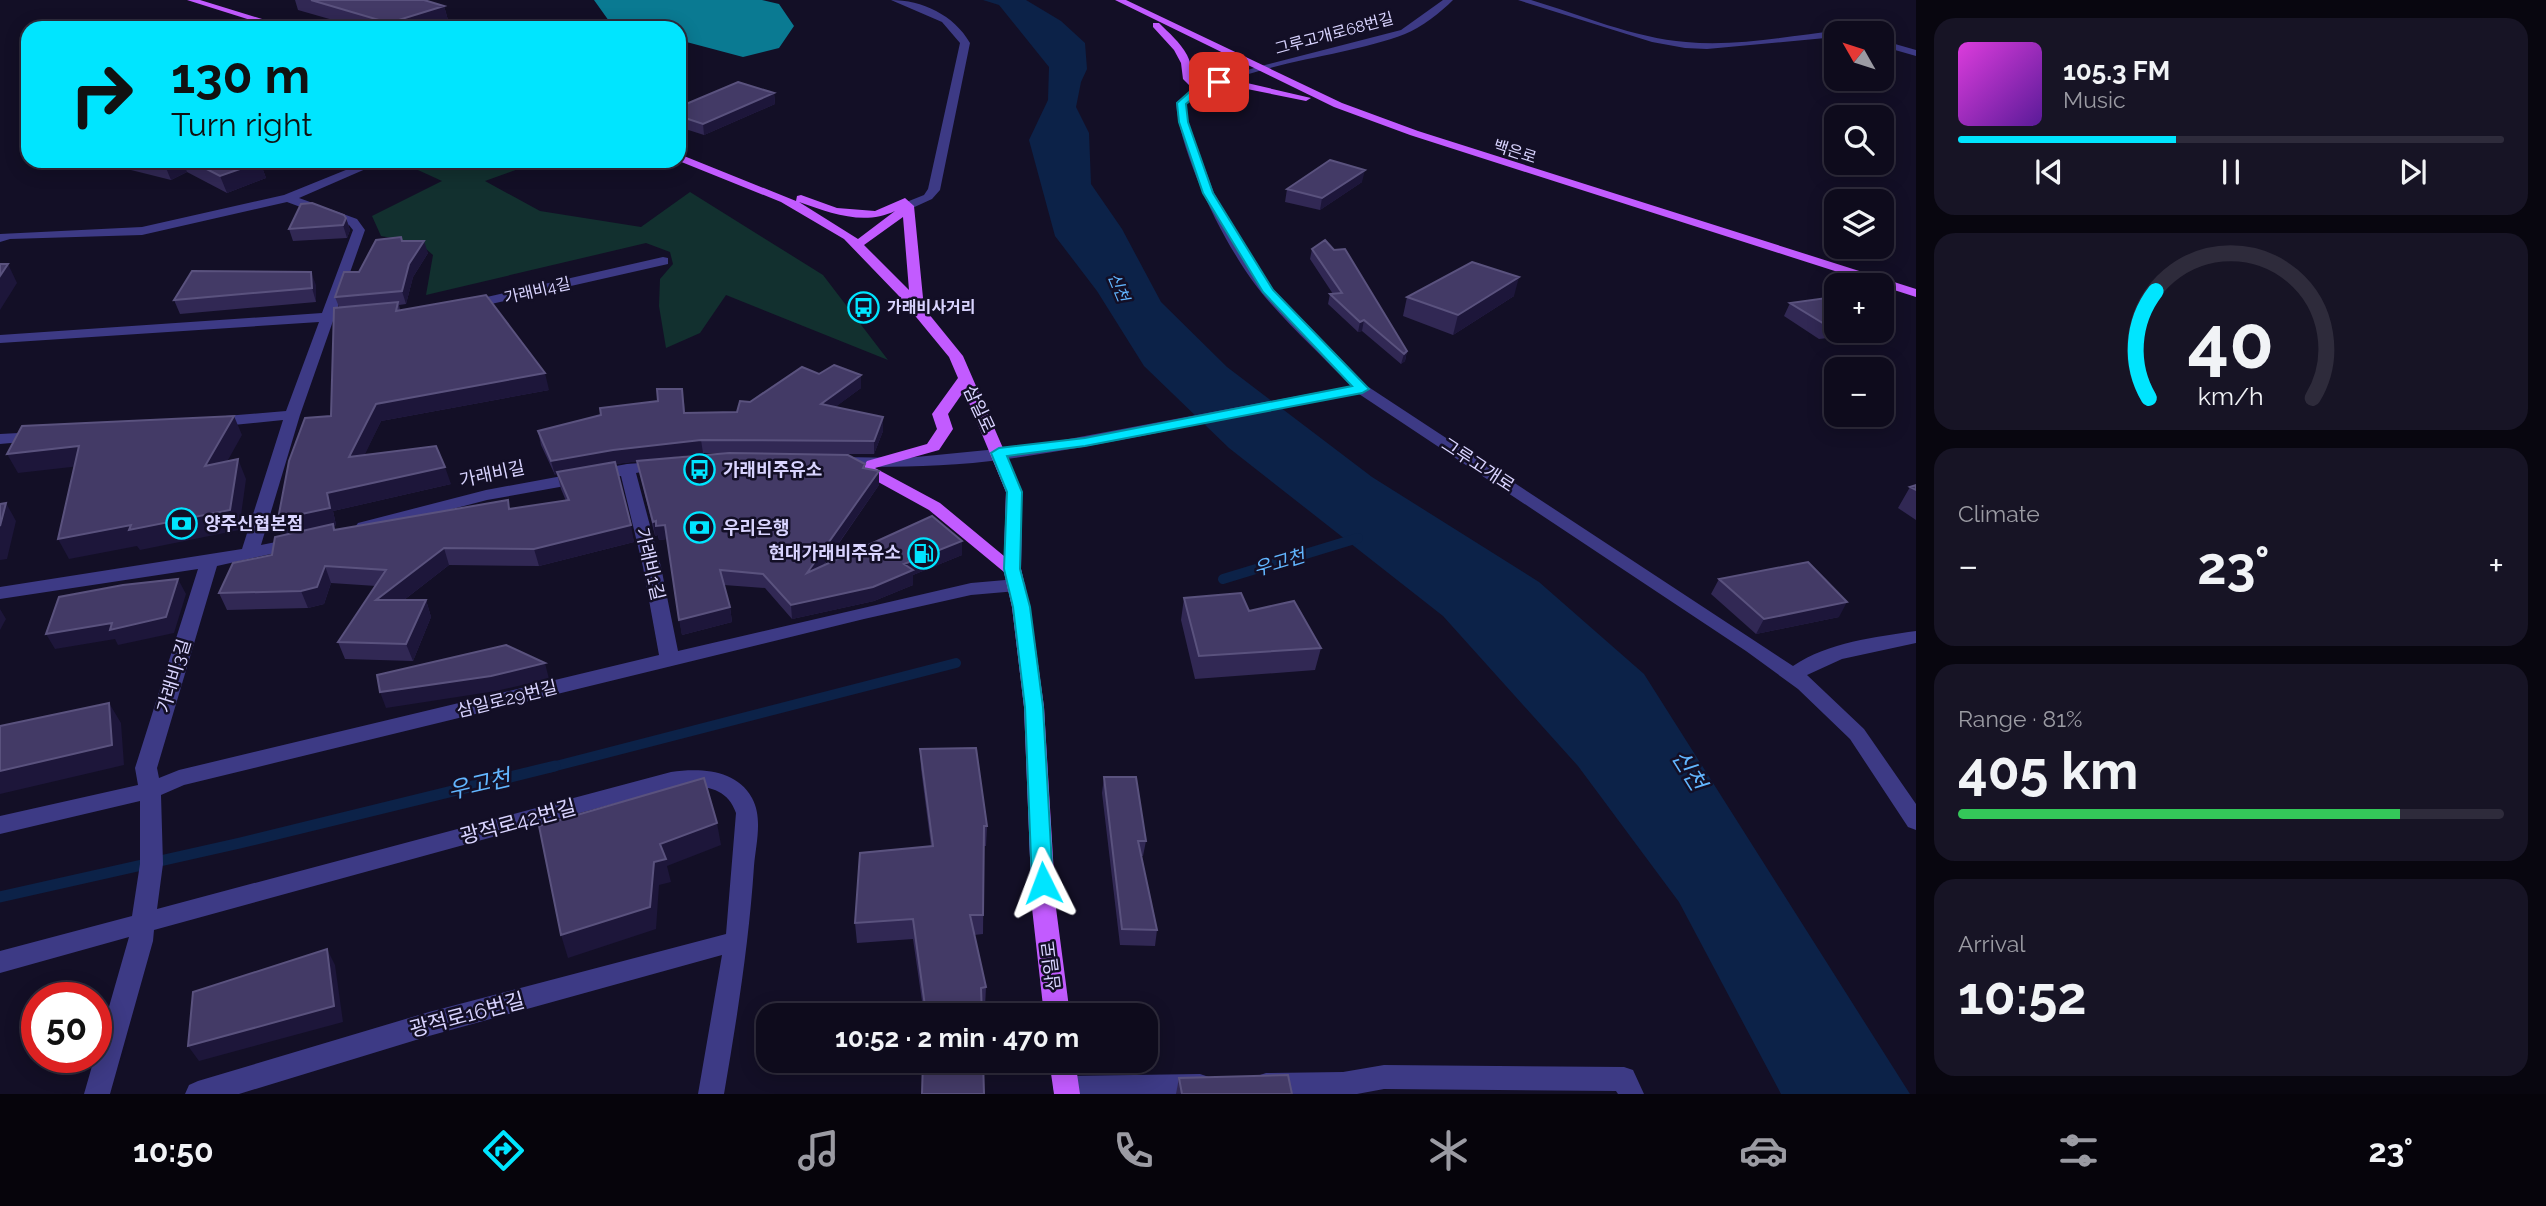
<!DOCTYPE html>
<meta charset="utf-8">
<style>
:root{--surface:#0e0b1c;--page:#171425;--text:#f1f3f6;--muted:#9b9ba3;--line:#2e2b3b;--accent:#00e5ff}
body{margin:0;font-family:Raleway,"Noto Sans KR",sans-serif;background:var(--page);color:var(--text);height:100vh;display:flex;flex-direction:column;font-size:26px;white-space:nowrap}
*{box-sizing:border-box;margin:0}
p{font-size:23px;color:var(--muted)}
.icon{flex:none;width:38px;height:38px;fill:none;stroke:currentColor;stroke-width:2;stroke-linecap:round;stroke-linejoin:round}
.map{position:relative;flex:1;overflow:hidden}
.drawer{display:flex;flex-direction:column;gap:18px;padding:18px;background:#08060f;width:630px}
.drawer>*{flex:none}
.banner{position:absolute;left:21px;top:21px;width:665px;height:147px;border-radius:21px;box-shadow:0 4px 18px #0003,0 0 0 2px var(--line);background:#00e5ff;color:#111;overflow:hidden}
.needle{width:46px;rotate:309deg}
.buttons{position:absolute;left:1824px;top:21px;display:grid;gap:14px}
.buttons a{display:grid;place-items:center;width:70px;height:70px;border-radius:14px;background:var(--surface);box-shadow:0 4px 18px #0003,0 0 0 2px var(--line);font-size:35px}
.speed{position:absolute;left:21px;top:982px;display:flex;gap:14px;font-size:35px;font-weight:700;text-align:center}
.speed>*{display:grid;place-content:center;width:91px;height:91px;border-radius:50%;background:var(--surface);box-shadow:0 4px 18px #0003,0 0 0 2px var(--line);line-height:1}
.speed .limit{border:10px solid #d22;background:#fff;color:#111}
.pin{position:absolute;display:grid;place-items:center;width:60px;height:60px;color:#fff;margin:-30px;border-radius:14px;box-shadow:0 4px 10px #0006}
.me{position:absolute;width:77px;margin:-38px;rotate:357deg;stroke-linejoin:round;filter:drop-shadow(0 0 5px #0008)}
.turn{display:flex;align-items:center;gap:24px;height:147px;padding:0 35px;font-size:32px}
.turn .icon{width:91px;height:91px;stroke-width:2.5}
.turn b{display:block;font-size:49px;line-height:60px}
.big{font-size:52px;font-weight:700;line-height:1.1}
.drawer .tile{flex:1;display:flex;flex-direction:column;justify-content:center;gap:10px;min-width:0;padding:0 24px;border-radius:21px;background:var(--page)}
.drawer .dial{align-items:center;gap:0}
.dial svg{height:182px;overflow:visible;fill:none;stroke:var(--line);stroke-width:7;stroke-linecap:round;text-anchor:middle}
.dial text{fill:var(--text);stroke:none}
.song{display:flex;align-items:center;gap:21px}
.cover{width:84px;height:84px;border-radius:10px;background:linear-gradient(135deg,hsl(300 70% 55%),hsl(270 70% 35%))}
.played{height:7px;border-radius:4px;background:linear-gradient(90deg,var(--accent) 40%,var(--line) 40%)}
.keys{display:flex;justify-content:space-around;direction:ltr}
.heat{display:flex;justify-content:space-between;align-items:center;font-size:38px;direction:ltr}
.charge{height:10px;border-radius:5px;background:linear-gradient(90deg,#34c759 81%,var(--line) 0)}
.trip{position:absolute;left:756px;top:1003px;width:402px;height:70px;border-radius:21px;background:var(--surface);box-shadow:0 4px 18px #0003,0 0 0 2px var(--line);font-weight:700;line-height:70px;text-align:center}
.tab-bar{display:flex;height:112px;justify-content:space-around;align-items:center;background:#06040b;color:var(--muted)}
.tab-bar .icon{width:49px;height:49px}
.tab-bar .active{color:var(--accent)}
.tab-bar b{font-size:32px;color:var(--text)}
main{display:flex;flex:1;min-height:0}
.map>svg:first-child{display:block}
.green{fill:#12302f}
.water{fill:#0c2248}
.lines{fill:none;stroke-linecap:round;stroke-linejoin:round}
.stream-far1{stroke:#0c2248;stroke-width:10}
.stream{stroke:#0c2248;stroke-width:11}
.runway{fill:#0a7a92;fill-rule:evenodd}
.minor{fill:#3d3a85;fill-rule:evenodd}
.major{fill:#c25bff;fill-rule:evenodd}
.wall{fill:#312854}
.shaded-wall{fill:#1d163a}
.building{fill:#433a66;stroke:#5a527e;stroke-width:2}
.route{fill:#00e5ff;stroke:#0095a6;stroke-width:2}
.labels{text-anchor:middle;stroke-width:5;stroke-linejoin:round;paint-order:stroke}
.far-street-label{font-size:16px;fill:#d9d4ff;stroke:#130f26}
.far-water-label{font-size:16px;font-style:italic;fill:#62b6ff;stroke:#130f26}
.far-poi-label{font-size:16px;font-weight:bold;fill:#d9d4ff;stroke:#130f26;text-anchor:start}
.street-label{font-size:18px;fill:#d9d4ff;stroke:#130f26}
.poi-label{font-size:18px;font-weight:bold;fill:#d9d4ff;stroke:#130f26;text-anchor:start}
.water-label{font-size:19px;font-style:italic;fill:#62b6ff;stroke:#130f26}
.near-street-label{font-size:21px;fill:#d9d4ff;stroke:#130f26}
.near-water-label{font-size:23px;font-style:italic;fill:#62b6ff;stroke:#130f26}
</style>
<main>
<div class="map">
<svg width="1916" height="1094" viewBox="0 0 1916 1094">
<rect width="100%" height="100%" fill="#130f26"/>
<!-- green -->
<path class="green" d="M503,161H540L485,181L540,211L641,227L690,192L823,275L888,360L726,295L700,333L666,348L659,306L660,279L673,264L670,252L646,243L426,295L433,255L419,243L381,236L372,216L442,181L407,165C439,167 472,172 503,161Z"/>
<!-- water -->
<path class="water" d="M983,0H1026L1061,21L1085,43L1087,69L1081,82L1076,107L1089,133L1091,184L1122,229L1161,302L1227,367L1372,477L1539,582L1644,674L1910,1094H1781L1679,902L1578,766L1443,616L1229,448L1144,366L1097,291L1055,236L1029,140L1048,100L1049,67L999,5Z"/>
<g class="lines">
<!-- stream-far1 -->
<path class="stream-far1" d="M1223,579L1358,538
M548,768L956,663"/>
<!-- stream -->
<path class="stream" d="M0,897L240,843L555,766"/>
<!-- runway -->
<path class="runway" d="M594,0H762L779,4L794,26L779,48L743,57L679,40V28H635L609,21Z"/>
<!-- minor -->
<path class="minor" d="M891,0C922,0 954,15 970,43L940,190L932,199L908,210L904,209V203L924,195L928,189L960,43L942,22Z
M1443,0H1453C1441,12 1421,28 1405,34C1341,59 1240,62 1186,104L1188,123L1214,193L1250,255L1274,290L1367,386L1793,666C1829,642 1875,637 1916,631V643L1842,659L1807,675L1864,729L1916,804V830L1908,827L1850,739L1798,689L1746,651L1359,394C1230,415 1103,449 973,463C928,467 884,467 840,467L832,462L840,457L906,458L1037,445L1351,386C1323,357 1292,328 1265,297C1228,253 1181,159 1176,103L1195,87L1257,67L1401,30Z
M1518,0H1531C1581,15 1634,38 1686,42C1735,47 1787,36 1836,31L1840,33H1836V37L1707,49L1685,48L1652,42Z
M1881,40L1916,50V56L1881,46Z
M368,161H384L299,198L357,219L365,230L336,312L357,311L364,315L357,319L333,321L300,415L261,545L296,538L305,543L302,547L217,566L157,768L159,778L179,770L659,655L643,567L621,476L487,500L364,532L355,527L358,523L486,490L627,464L668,461L670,464L668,467L636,473L661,567L678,651L971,583L1017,579L1026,585L1017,591L971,595L864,619L184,785L161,795L163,864L157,909L671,772C700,768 736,769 752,798C763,818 756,844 754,866C749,943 737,1018 724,1094H698L722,955L429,1036L239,1094H185L189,1085L198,1081L429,1012L726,934L736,813C726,784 698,785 671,788L154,930L153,941L110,1094H84L129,937L0,973V951L132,916L140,864V801L0,834V816L138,785L135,768L198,569L0,599V587L242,549L283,420L213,427L205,422L213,417L286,411L319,322L0,343V335L322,313L353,230L349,225L287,202L142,235L10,239L0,242V234L142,227L284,195Z
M663,257L668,258V264L469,309L462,305L469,301Z
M38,432L44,434L46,437L44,440L0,444V434Z
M1384,1065L1624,1067L1633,1070L1644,1094H1618L1616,1091L1384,1089L1357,1094H1257L1253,1085L1257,1076L1266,1073L1343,1072Z
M1200,1074L1209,1077L1213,1086L1210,1094H1055L1053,1088L1057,1079L1066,1076Z"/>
<!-- major -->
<path class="major" d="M187,0H200L291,28H276Z
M1115,0H1126L1342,103L1418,131L1916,289V297L1410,135L1334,107Z
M1153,23H1159C1169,33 1180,42 1187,55C1193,67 1191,76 1201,86L1247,83L1311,98L1306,101L1247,89L1195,91L1183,79L1181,63L1174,50L1153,27Z
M679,154L796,201L797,196L801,195L837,208L875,211L905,198L914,206L924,308L963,356L1022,492L1021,569L1030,607L1044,707L1056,908L1070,1015H1044L1032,908L1024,707L1012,607L1004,572L929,510L851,467L853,464H865L867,461L927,444L937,429L932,414L958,378L949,357L898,295L844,239L781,202L679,161ZM799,202C830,213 864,226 895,211L858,239ZM903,217L909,290L864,245ZM964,391L1006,492L1004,556L940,503L875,468L939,450L953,429L948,414Z
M1049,1060H1075L1080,1094H1054Z"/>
</g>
<!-- wall -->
<path class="wall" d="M295,0H424L444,6L448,20L423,28H361L298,10Z
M774,93L775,104L704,135L679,127V107Z
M95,161H257L260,162L266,178L227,193L187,172L171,180Z
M1362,182L1320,210L1285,202L1287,189Z
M346,218L350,230L347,238L293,241L289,229Z
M402,241L428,253L413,277L406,304L399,305L400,310L549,390L381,421L364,455L451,484L333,511L336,525L334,526L335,530L510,509L566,501L561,489L557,474L555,475L541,445L538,431L684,402L685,413L737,412L750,402L819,374L861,375V388L835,407L883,417V431L874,454H731L865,464V469L879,471V485L824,565L962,541V555L913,575V585L874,601L792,619L765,588L724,585L730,607L732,622L682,635L667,539L659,540L658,535L655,536L637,461L729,453H703L615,464L634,542L539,566L449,565L404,600H426L431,617L413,661L345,659L338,642L376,586L331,583L324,604L308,608L227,610L219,593L272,555L285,535L331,416L339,307L335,297L359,272Z
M1312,249L1407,351L1405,361L1401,364L1362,331L1358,332L1328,304L1330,294H1333L1310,259Z
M316,285V302L180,314L174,300Z
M1514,296L1453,335L1403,316L1407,297Z
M1836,298V331H1864L1862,334L1819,339L1784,316L1790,303Z
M1916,485V520L1898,508L1910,487Z
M1719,579L1839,617L1756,634L1711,594Z
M1184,598L1249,611L1321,648L1315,670L1195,679L1181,620Z
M920,749L987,826L986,846H984L983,934L974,935L986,987L985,1007H981L982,1015H924L913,939L857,943L855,923L931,846L921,769Z
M1104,777L1146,841L1143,856H1141L1157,930L1155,946L1120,945L1102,793Z
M1179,1078L1292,1094H1176Z"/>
<!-- shaded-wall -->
<path class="shaded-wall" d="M444,6L448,20L423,28H390L389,23Z
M774,93L775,104L704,135L703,124Z
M169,161H183L187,172L171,180L164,163Z
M260,162L266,178L227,193L220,176Z
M1365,170L1362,182L1320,210L1322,198Z
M346,218L350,230L347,238L343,225Z
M424,241L428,253L413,277L406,304L402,291L409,264Z
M8,264L17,283L0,310V276Z
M311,272L316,285V302L312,288Z
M1519,277L1514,296L1453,335L1458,315Z
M1364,320L1362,331L1358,332L1360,322Z
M1407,351L1405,361L1401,364L1404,354Z
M545,373L549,390L381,421L355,475L349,457L376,404Z
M861,375V388L822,417L821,404Z
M234,416L242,435L214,485L205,466Z
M883,417V431L874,454V441Z
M701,440L703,453L616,464L555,475L551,461L613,450Z
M79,446L89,465L18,473L7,454Z
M238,459L246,479L239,530L140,550L137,546L69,559L58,539Z
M445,467L451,484L333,511L336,525L334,526L340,541L286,537L278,519L327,493Z
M879,471V485L808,587L807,573Z
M6,503L16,521L7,559L0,560V526Z
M656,521L665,525L668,539L659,540L658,535L655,536L653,522Z
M631,525L634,542L539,566L534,549Z
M962,541V555L913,575V585L874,601L792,619L791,605L904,564Z
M444,548L449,565L382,617L376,600Z
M325,566L331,583L324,604L308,608L301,591Z
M178,579L186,594L174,633L118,645L115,639L55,649L46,634Z
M426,600L431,617L413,661L406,644Z
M1847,602L1839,617L1756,634L1764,619Z
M730,607L732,622L682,635L679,620Z
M0,609L6,619L0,630Z
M545,663L549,679L496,691L386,708L380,692Z
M109,703L121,723L124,765L0,794V771Z
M717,823L721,845L667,866L671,882L659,885L656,929L568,958L561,935L654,862L660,844Z
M327,949L335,965L343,1022L199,1061L188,1046Z"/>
<!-- building -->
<path class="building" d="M311,0H424L444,6L389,23Z
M738,82L774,93L703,124L679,116V107Z
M1330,160L1365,170L1322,198L1287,189Z
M155,161H169L164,163Z
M191,161H257L260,162L220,176Z
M312,203L344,215L346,218L343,225L289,229L301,204Z
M401,237L402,241H424L409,264L402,291L335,297L344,272H359L376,240Z
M1325,240L1334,250L1345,249L1407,351L1404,354L1364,320L1360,322L1330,294L1342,293L1312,249Z
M1472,262L1519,277L1458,315L1407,297Z
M0,264H8L0,276Z
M192,271L311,272L312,288L174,300Z
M486,295L545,373L376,404L349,457L436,446L445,467L327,493L330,508L278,519L289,461L305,418L331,416L334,308L398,302L396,311Z
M1834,297L1836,298V324L1826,325L1790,303Z
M834,365L861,375L821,404L883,417L874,441L701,440L613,450L551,461L538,431L601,415L600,408L658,401L657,389H682L684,413L737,412L740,401L750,402L802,367L819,374Z
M234,416L205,466L238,459L230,510L129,530L131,525L58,539L79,446L7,454L22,426Z
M729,453L848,455L865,464L863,468L879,471L807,573L932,516L962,541L904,564L913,570L873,587L791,605L763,574L720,570L730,607L679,620L665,525L656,526V521L653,522L637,461Z
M615,462L631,525L534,549L444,548L376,600H426L406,644L338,642L386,570L325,566L317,587L301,591L219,593L233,563L272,555L275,537L333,524L334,530L508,500L509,509L569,500L557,472Z
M1916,485V490L1910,487Z
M6,503L0,526V504Z
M1808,562L1847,602L1764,619L1719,579Z
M178,579L166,617L110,630L112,623L46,634L59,597L123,585Z
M1241,593L1249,611L1294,601L1321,648L1199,656L1184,598Z
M506,645L545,663L491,676L380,692L377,675Z
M109,703L112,745L0,771V726Z
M976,748L987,826H984L983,915H970L986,987L981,988L982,1015H925V1006L913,919L855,923L860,853L933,846L920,749Z
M1104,777H1136L1146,841H1138L1157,930L1122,929Z
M704,778L717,823L660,844L666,859L654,862L650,907L561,935L539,826Z
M327,949L334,1006L188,1046L193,992Z
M923,1060H983L984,1094H922Z
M1288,1075L1292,1094H1182L1179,1078Z"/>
<!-- route -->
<path class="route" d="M1219,80L1222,81V84L1202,91L1186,104L1188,122L1213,193L1273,290L1369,389L1362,393L1085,446L1007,456L1022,492L1020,569L1030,607L1043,707L1053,883L1050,889L1043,891L1035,889L1032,883L1025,707L1013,607L1004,569L1007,492L991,453L999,448L1085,438L1352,386L1263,292L1203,193L1179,122L1177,103L1195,87Z"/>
<!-- icons -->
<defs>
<symbol id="bus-ring" viewBox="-11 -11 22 22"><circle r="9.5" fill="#130f26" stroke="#00e5ff" stroke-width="1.5"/><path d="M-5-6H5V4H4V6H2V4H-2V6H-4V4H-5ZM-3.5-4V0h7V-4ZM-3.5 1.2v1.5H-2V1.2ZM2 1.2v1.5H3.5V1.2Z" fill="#00e5ff"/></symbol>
<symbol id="bank-ring" viewBox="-11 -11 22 22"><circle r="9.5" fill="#130f26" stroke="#00e5ff" stroke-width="1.5"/><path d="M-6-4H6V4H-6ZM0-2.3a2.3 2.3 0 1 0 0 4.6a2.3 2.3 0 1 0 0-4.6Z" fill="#00e5ff"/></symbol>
<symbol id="fuel-ring" viewBox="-11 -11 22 22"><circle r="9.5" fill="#130f26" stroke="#00e5ff" stroke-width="1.5"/><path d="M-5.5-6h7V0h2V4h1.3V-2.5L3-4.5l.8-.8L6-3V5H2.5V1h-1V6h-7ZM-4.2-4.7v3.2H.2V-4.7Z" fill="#00e5ff"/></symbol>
</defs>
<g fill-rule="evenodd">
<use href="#bus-ring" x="846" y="290" width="35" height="35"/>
<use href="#bus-ring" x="682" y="452" width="35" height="35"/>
<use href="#bank-ring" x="164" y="506" width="35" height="35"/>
<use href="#bank-ring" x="682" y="510" width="35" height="35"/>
<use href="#fuel-ring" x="906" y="536" width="35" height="35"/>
</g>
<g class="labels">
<!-- far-street labels -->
<g class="far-street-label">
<text transform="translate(1334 33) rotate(-15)" y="6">그루고개로68번길</text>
<text transform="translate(1515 151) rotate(18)" y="6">백은로</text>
<text transform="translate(537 290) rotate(-13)" y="6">가래비4길</text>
</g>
<!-- far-water labels -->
<g class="far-water-label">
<text transform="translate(1119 287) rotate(67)" y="6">신천</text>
</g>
<!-- far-poi labels -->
<g class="far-poi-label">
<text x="887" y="313">가래비사거리</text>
</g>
<!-- street labels -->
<g class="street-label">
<text transform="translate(979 409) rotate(65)" y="6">삼일로</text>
<text transform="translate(1478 465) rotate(33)" y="6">그루고개로</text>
<text transform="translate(492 474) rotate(-12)" y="6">가래비길</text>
<text transform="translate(650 564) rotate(77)" y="6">가래비1길</text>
<text transform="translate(174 676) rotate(-73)" y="6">가래비3길</text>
<text transform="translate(507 699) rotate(-14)" y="6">삼일로29번길</text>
<text transform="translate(1051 966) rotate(-97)" y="6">삼일로</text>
</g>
<!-- poi labels -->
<g class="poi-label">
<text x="723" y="476">가래비주유소</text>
<text x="204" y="530">양주신협본점</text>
<text x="723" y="534">우리은행</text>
<text x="901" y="559" text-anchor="end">현대가래비주유소</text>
</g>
<!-- water labels -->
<g class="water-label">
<text transform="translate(1279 562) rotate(-17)" y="7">우고천</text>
</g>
<!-- near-street labels -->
<g class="near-street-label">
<text transform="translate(518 822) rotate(-15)" y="7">광적로42번길</text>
<text transform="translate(467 1015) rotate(-15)" y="7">광적로16번길</text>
</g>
<!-- near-water labels -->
<g class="near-water-label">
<text transform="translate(1689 770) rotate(58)" y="8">신천</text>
<text transform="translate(479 784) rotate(-13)" y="8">우고천</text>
</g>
</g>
</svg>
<div class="buttons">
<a><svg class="needle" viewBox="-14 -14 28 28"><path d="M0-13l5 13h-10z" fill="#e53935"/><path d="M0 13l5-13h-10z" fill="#9b9ba3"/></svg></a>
<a><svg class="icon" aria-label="search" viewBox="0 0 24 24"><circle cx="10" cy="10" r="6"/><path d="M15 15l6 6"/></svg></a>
<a><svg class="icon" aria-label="layers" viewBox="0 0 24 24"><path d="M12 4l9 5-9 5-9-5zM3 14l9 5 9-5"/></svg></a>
<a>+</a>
<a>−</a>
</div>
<div class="speed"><div class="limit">50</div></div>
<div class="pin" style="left:1219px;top:82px;background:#d93025"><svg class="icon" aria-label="arrive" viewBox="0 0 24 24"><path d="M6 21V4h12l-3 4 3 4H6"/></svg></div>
<svg class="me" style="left:1043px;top:883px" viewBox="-20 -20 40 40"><path d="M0-17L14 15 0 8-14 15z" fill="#00e5ff" stroke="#fff" stroke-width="4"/></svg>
<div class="trip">10:52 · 2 min · 470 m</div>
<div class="banner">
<div class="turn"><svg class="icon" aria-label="right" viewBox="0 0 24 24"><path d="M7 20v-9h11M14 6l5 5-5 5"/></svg><div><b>130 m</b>Turn right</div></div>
</div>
</div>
<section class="drawer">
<div class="tile">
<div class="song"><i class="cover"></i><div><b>105.3 FM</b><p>Music</p></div></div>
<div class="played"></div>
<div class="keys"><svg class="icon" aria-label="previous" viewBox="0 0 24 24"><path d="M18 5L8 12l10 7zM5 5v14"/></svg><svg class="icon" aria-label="pause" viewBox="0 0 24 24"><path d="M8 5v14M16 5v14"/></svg><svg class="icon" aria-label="next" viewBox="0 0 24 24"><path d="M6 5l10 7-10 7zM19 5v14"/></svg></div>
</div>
<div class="tile dial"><svg viewBox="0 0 100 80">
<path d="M14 69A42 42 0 1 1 86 69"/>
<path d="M14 69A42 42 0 0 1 17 22" stroke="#00e5ff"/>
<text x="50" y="56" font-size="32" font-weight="700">40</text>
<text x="50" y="72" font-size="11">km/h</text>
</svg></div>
<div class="tile"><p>Climate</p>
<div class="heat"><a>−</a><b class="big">23°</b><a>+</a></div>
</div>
<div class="tile"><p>Range · 81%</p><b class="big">405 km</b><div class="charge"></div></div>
<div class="tile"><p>Arrival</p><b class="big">10:52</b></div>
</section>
</main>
<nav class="tab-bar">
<b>10:50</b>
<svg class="icon active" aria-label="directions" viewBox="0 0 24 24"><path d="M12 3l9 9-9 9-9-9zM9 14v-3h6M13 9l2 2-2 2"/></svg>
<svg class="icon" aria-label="music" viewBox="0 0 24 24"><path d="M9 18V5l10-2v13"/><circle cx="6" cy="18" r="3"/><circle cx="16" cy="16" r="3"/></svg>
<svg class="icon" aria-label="phone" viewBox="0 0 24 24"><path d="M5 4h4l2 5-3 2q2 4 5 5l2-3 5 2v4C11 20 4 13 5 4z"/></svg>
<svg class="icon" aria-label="climate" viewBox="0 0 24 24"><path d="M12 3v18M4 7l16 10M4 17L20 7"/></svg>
<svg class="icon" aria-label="car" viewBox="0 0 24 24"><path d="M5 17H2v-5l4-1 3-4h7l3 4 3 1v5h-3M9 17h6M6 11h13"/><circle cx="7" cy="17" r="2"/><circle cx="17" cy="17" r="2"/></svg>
<svg class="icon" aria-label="filters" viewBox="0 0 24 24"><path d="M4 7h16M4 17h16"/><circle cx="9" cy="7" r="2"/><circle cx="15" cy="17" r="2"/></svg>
<b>23°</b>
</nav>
